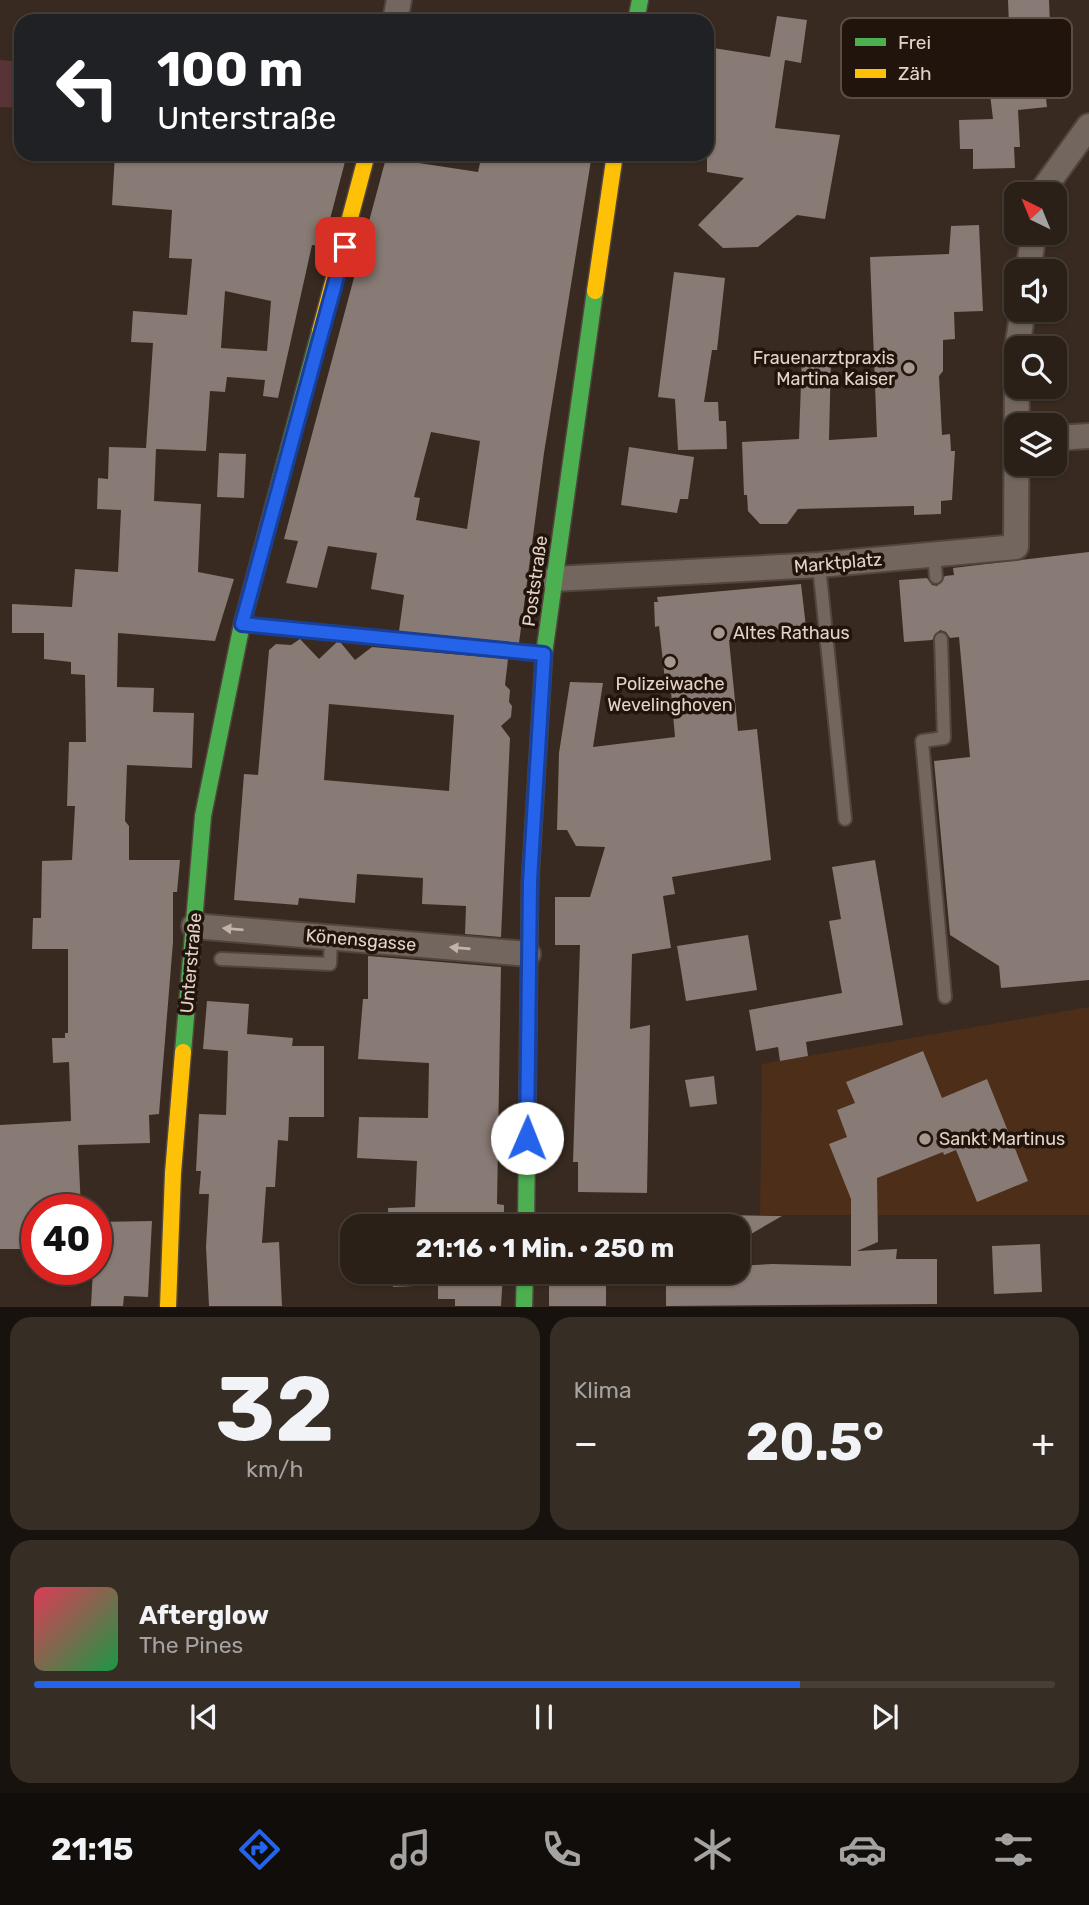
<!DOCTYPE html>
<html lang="de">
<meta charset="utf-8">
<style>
:root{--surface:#2a2018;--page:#362d25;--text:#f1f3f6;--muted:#a5a3a2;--line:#463e37;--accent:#2563eb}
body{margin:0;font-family:Rubik,sans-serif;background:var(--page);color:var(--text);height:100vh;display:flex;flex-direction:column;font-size:26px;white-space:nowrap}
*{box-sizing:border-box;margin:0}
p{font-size:23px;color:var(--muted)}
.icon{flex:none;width:38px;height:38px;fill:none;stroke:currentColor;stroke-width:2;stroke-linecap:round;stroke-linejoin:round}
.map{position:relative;height:1307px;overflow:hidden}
.drawer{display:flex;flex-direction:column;gap:10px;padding:10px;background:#17120d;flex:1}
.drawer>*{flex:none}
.guide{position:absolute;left:14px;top:14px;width:700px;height:147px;border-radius:21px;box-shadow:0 2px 5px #0004,0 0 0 2px var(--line);background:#202124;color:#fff;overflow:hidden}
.needle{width:46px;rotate:317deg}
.fabs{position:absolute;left:1004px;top:182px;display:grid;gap:14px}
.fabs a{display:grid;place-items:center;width:63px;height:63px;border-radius:14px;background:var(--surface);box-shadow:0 2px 5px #0004,0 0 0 2px var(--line);font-size:35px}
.speed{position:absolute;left:21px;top:1194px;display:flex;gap:14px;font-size:35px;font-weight:700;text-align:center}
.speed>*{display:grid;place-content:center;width:91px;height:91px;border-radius:50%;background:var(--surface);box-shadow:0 2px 5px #0004,0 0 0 2px var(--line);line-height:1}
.speed .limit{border:10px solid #d22;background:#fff;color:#111}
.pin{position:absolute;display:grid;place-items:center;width:60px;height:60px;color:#fff;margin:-30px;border-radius:14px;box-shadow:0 4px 10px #0006}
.me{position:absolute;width:77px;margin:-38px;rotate:1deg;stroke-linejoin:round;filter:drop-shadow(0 0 5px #0008)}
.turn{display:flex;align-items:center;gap:24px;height:147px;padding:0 28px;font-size:32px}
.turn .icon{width:91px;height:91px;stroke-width:2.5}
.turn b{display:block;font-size:49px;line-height:60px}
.big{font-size:52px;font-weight:700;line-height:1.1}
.drawer .tile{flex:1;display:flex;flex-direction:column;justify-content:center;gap:10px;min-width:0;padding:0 24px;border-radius:21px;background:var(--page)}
.drawer .dial{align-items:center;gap:0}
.dial b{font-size:91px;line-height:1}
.song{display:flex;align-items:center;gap:21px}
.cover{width:84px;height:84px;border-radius:10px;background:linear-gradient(135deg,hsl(350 70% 55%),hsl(140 70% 35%))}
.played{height:7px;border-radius:4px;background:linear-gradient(90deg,var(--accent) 75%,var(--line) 75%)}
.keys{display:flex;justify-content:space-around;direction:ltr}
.heat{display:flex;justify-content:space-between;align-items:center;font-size:38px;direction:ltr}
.drawer .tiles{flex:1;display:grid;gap:10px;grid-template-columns:1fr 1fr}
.tile:last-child{grid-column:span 2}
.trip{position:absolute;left:340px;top:1214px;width:410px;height:70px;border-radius:21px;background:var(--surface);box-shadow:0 2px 5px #0004,0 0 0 2px var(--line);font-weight:700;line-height:70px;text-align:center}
.dock{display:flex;height:112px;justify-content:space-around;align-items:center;background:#110d0a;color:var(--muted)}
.dock .icon{width:49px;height:49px}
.dock .selected{color:var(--accent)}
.dock b{font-size:32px;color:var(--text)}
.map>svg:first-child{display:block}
.built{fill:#4c2e19}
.green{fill:#583439}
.building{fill:#887a74;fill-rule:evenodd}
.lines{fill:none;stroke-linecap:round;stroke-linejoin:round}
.lane-casing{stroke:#51453d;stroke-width:16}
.street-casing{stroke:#51453d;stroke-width:28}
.fast-casing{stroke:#51453d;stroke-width:19}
.slow-casing{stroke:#51453d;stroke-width:19}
.lane{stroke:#72665e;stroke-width:12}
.street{stroke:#72665e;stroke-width:24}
.fast{stroke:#4caf50;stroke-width:16}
.slow{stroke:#ffc107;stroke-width:16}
.oneway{fill:#c2b2a8}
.route-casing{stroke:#184099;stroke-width:18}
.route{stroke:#2563eb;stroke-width:12}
.poi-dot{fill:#a8978d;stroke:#20140c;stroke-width:2.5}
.labels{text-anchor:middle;stroke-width:7;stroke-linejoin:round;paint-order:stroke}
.poi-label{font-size:18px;fill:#e4d2c7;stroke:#20140c;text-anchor:start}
.street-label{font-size:18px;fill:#e4d2c7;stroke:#20140c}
.key{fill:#20140c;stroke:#5b4d44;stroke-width:2}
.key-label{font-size:19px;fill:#e4d2c7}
</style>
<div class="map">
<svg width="1089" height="1307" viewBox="0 0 1089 1307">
<rect width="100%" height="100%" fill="#382a20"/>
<!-- built -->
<path class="built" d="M1089,1007V1215H760L762,1064Z"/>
<!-- green -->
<path class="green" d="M0,60L21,62V108L0,107Z"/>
<!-- building -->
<path class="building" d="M1008,0H1049L1050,24L1009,26Z
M777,16L807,20L801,63L785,60L775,128L840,135L825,219L797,215L758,247L723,248L698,225L744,178L707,172V47L770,57Z
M1044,80L1047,107L1018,110L1020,147H1014L1015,168L973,169V149H960L959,120L993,119L989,86Z
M115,154H347L323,246L312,245L278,398L263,396L265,380L227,377L225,392L210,391L206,451L156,449L154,501L201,504L198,572L234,579L215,641L118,633L117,687L154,688L153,712L194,713L192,768L127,765L125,821L129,826V860H180L177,892H173V942L159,1114L149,1115L150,1143L78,1145L81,1209H37V1249H0V1125L71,1121L69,1062L53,1063L52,1038H65V1033H68V949H32L33,918H41L42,861L72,860L75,806H67L69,742H86L85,675L71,674V662L44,659V633H12V604L72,607L75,569L118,572L121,510L97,509L98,478L108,479L109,447L146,448L153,343L131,342L133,311L187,315L192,259L169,258L172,210L112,205ZM225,291L271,301L267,351L221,348Z
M482,154H592L544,453L519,643L399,631L404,595L371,589L377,553L328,546L317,588L286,583L298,541L284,539L386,158L478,172ZM431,432L480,441L467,529L416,520L420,498L414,497Z
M979,225L983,311L954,312L955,339L943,340V371L939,376L942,435L950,434L951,451H955L952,500L941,501V514L914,515V506L798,509L787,524H760L748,511L747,495H744L742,442L799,439L802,355L831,356L829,440L877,437L870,257L949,254L951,226Z
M674,272L725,278L717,350H712L704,402H718L719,421H726L727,449L678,450L675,399L658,397Z
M629,447L694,457L688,499H680L677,513L621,505Z
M219,453L246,454L244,498L217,497Z
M1089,552V980L1001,988L999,966L950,935L934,761L970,757L959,637L950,638L946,632L940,630L932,640L904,642L899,580L927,578L932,585L937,586L945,576L954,575L953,568Z
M801,584L806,627L777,630L778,636L729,640L738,731L757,729L771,860L672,877L675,894L663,896L671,948L632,954L630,1029L650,1025L647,1193L578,1192V1162H573L580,945H555V897H590L605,847L576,846L567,830H557L559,753L570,682L603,683L593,747L675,737L670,680H665L659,626L655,627L654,602H658L657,597Z
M300,639L319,659L337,642L341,643L355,660L372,647L508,659L505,685L510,690L509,702L512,706L511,717L501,726L510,738L501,937L465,934L466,906L422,904L423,878L357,874L355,903L299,898L298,905L234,900L244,774L258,775L269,650L276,644L291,645ZM329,704L454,715L449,791L324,780Z
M875,860L903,1025L806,1042L808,1056L780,1061L778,1047L756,1051L749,1010L842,993L829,921L841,919L832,867Z
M748,935L757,990L686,1001L677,946Z
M368,956L501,967L497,1204L504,1205V1227H389L388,1208L415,1207L417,1161L357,1158L359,1117L428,1118L429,1063L358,1059L363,999H368Z
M207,1001L249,1004L247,1034L293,1038L292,1046H324V1117H289L288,1141L278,1140L275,1187H266L262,1243L279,1242L282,1306H209L206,1247L209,1194H199L201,1171H196L199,1114L226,1115L228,1051L203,1049Z
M923,1051L942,1098L987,1079L1028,1181L977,1202L956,1150L944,1155L943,1152L877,1178L878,1242L857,1251L897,1249L896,1259H937V1304L666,1306V1272H737V1266L773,1264L851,1266V1199L829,1144L847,1137L837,1110L855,1103L846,1082Z
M714,1076L717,1104L690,1107L685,1080Z
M721,1215L782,1216L737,1242V1227H721Z
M152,1221L148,1297L124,1296L123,1306H91L93,1269H96V1222Z
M1040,1244L1042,1292L994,1294L992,1246Z
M392,1272H503L501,1306H455V1299H438V1285L393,1287Z
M555,1272H592V1280H606V1306H549V1279H555Z"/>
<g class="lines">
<defs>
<path id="lane" d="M934,554L936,577
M819,565L845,819
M242,624L541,654
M941,639L944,738L922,741L945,997
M221,959L330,964L331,937"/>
<path id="street" d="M395,21L399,0
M1040,194L1089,126
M1028,271L1034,233
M1017,348L1023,310
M1055,438L1089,436
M554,579L819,565L1016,547L1017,349
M194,926L528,954"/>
<path id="fast" d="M636,21L640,0
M183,1052L203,816L242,624L320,331
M526,1227L530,882L544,654L595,291
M524,1307L525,1272"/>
<path id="slow" d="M595,291L615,154
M320,331L367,154
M168,1307L173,1173L183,1052"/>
</defs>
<!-- lane casing -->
<use href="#lane" class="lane-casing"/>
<!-- street casing -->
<use href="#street" class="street-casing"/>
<!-- fast casing -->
<use href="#fast" class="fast-casing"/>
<!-- slow casing -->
<use href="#slow" class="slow-casing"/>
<!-- lane -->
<use href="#lane" class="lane"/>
<!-- street -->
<use href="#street" class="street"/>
<!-- fast -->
<use href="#fast" class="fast"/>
<!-- slow -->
<use href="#slow" class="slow"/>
</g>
<!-- one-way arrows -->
<defs><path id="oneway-solid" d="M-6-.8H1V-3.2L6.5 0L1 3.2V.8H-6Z" transform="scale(1.75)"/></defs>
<g class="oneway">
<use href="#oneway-solid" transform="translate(233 929) rotate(-175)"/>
<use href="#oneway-solid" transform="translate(460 948) rotate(-175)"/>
</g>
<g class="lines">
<defs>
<path id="route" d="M345,247L242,624L544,654L530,881L527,1138"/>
</defs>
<!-- route casing -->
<use href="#route" class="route-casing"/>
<!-- route -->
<use href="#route" class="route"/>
</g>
<!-- markers -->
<g class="poi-dot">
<circle cx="909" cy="368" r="7"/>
<circle cx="719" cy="633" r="7"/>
<circle cx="670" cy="662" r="7"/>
<circle cx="925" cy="1139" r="7"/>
</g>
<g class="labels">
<!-- poi labels -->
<g class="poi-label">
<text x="895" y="364" text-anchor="end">Frauenarztpraxis<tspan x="895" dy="21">Martina Kaiser</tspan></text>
<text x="733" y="639">Altes Rathaus</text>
<text x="670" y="690" text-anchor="middle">Polizeiwache<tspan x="670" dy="21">Wevelinghoven</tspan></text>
<text x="939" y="1145">Sankt Martinus</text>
</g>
<!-- street labels -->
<g class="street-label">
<text transform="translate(838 563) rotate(-5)" y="6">Marktplatz</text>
<text transform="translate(535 581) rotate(-82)" y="6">Poststraße</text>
<text transform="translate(361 940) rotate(5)" y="6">Könensgasse</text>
<text transform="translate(191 963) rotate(-85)" y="6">Unterstraße</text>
</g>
</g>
<!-- legend -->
<rect x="841" y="18" width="231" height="80" rx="10" class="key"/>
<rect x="855" y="38" width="31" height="8" fill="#4caf50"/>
<rect x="855" y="69" width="31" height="9" fill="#ffc107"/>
<g class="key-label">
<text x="898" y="49">Frei</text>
<text x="898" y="80">Zäh</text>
</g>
</svg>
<div class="fabs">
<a><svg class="needle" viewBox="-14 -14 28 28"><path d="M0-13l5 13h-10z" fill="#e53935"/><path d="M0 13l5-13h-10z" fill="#a5a3a2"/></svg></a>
<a><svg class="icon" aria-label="sound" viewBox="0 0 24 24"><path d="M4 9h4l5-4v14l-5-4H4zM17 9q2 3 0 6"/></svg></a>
<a><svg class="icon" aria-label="search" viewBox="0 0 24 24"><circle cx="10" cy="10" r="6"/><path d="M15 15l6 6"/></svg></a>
<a><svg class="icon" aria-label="layers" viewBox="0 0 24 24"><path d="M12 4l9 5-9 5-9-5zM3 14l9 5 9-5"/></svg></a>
</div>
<div class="speed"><div class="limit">40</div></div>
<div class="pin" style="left:345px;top:247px;background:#d93025"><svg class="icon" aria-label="arrive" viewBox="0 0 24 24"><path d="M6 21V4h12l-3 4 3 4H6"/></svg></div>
<svg class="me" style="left:527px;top:1138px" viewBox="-20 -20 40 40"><circle r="19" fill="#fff"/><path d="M0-13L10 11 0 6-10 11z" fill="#2563eb"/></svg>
<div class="trip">21:16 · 1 Min. · 250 m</div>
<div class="guide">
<div class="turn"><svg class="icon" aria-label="left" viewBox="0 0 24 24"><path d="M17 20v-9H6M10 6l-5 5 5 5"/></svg><div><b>100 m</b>Unterstraße</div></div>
</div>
</div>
<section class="drawer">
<div class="tiles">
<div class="tile dial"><b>32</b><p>km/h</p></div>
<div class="tile"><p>Klima</p>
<div class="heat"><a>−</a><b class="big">20.5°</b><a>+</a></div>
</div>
<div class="tile">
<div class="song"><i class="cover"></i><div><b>Afterglow</b><p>The Pines</p></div></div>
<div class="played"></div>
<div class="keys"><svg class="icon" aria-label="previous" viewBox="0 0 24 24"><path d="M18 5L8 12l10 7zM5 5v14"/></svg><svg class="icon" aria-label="pause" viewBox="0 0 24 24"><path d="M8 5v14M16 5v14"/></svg><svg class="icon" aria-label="next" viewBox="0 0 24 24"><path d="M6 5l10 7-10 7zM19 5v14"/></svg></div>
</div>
</div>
</section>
<nav class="dock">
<b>21:15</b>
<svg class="icon selected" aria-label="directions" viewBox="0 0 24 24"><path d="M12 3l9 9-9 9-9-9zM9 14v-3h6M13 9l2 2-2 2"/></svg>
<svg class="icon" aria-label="music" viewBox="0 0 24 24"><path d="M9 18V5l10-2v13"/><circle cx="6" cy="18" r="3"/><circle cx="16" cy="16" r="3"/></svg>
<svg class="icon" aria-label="phone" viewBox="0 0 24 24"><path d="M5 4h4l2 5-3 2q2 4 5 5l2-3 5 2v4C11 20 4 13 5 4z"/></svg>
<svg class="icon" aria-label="climate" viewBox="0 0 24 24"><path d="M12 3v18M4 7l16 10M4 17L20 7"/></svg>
<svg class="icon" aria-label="car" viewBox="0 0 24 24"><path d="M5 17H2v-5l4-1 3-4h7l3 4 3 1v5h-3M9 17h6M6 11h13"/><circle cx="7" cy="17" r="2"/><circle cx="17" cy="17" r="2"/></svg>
<svg class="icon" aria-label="filters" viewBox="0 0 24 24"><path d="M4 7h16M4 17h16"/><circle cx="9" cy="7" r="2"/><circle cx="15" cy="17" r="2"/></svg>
</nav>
